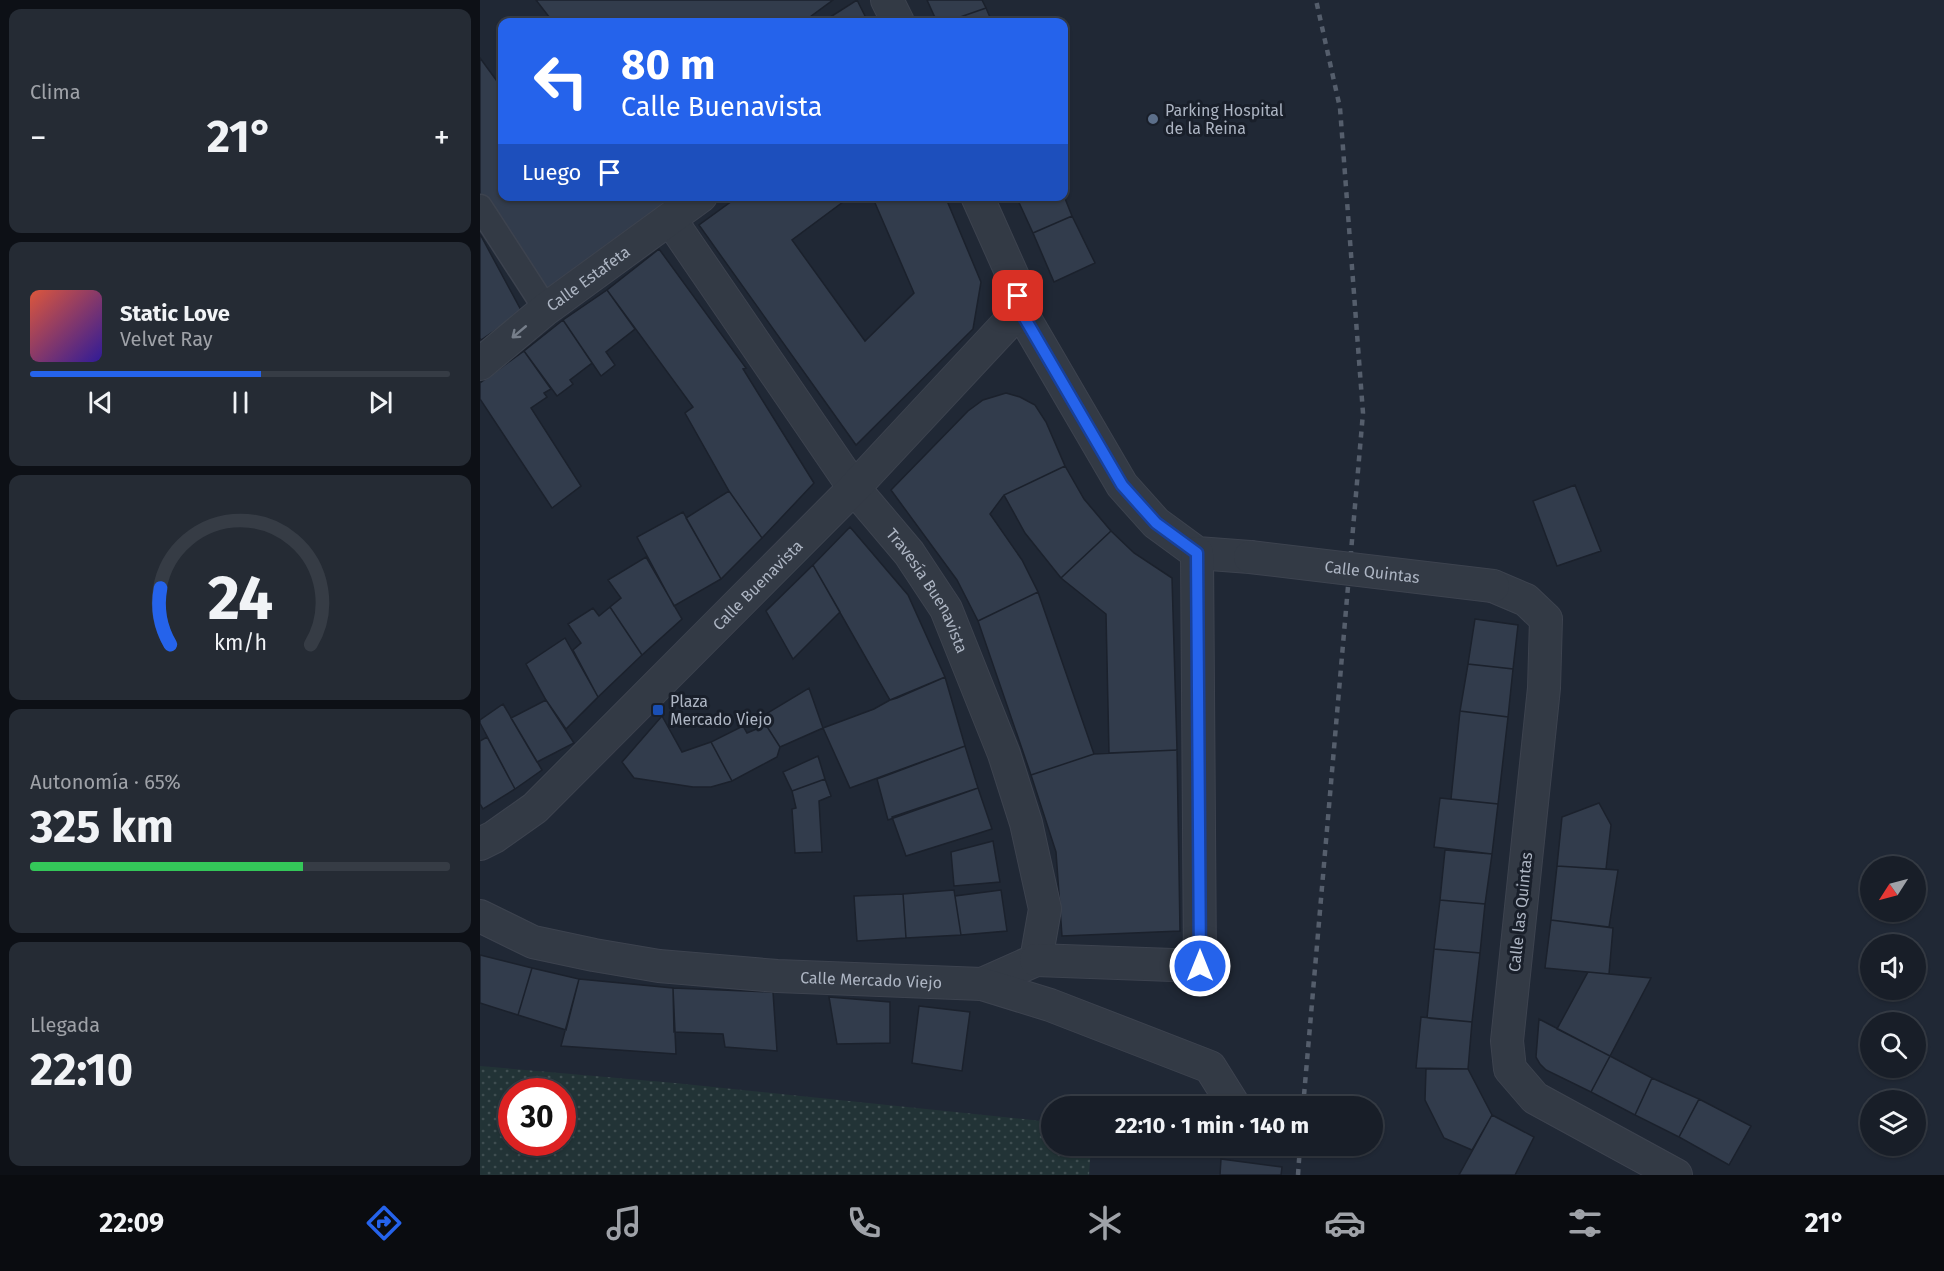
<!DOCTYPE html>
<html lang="es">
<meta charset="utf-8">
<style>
:root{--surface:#181e28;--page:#252b34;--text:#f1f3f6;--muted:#9fa2a8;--line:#363c45;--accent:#2563eb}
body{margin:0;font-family:"Fira Sans",sans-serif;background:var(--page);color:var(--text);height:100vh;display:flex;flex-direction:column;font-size:22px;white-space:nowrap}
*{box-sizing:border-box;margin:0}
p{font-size:20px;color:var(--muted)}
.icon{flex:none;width:33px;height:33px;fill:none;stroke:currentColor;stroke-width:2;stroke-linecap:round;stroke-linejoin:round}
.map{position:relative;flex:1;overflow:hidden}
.sheet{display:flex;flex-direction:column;gap:9px;padding:9px;background:#0d1016;width:480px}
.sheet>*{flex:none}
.hud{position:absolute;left:18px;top:18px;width:570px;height:183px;border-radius:12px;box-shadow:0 2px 4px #0004,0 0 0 2px var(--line);background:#2563eb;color:#fff;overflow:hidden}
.needle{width:39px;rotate:234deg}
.tools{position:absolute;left:1380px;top:856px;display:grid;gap:12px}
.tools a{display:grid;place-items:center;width:66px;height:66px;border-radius:50%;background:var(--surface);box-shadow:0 2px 4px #0004,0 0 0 2px var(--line);font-size:30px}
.speed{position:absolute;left:18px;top:1078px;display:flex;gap:12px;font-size:30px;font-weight:700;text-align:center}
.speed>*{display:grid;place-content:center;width:78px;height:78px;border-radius:50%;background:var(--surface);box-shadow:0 2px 4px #0004,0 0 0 2px var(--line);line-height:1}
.speed .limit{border:9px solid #d22;background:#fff;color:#111}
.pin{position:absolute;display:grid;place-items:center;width:51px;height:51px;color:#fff;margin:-26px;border-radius:12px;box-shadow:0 3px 9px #0006}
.me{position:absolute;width:66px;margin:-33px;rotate:0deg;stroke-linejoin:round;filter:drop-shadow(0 0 4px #0008)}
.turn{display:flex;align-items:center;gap:21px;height:126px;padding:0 24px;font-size:27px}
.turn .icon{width:78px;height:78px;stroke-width:2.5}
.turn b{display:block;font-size:42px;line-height:51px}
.then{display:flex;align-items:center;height:57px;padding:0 24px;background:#0003;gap:12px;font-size:22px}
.big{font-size:45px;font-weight:700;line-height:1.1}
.sheet .card{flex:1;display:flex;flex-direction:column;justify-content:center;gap:9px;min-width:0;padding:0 21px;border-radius:12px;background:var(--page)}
.sheet .dial{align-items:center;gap:0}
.dial svg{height:156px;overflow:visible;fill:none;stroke:var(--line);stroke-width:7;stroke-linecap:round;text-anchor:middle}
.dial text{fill:var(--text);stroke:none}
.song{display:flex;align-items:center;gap:18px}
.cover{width:72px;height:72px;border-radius:9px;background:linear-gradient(135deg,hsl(10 70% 55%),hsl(250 70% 35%))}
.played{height:6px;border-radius:3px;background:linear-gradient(90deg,var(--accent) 55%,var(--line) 55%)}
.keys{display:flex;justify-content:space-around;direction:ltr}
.heat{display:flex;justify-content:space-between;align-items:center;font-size:33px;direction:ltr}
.charge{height:9px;border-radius:4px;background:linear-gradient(90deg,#34c759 65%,var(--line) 0)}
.trip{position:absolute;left:561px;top:1096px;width:342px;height:60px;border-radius:30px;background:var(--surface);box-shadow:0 2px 4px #0004,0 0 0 2px var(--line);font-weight:700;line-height:60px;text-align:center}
.tabs{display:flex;height:96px;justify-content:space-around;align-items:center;background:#0a0c10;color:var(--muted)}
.tabs .icon{width:42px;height:42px}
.tabs .current{color:var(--accent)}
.tabs b{font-size:27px;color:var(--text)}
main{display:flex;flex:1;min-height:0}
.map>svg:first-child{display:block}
.green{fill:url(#green-dots);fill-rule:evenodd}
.building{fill:#323c4c;stroke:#1b212c;stroke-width:1.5}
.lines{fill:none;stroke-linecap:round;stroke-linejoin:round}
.pedestrian-casing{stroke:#3d434f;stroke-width:27}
.minor-casing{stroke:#3d434f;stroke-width:34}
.pedestrian{stroke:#333a45;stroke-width:24}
.minor{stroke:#333a45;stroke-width:32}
.rail{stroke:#555e6c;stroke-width:4.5;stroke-dasharray:6 6;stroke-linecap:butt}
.minor-bridge-casing{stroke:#3d434f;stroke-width:34;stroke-linecap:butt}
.minor-bridge{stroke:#333a45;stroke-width:32}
.oneway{stroke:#767e8a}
.route-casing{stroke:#184099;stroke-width:15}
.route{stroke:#2563eb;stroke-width:10}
.service-dot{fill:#5c6f8a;stroke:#191f2a;stroke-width:2}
.transit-dot{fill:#1a4fb4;stroke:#191f2a;stroke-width:2}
.labels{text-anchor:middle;stroke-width:6;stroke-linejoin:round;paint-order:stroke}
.poi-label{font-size:16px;fill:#adb5c3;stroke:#191f2a;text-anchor:start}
.street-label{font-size:16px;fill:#adb5c3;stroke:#191f2a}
</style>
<main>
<section class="sheet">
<div class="card"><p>Clima</p>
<div class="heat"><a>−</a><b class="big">21°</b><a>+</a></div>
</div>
<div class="card">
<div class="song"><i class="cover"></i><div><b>Static Love</b><p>Velvet Ray</p></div></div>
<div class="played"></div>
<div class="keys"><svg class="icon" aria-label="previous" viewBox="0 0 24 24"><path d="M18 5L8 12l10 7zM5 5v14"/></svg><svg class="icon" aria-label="pause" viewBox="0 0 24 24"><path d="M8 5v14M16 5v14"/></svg><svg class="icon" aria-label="next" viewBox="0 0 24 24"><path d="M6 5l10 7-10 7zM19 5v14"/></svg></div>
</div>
<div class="card dial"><svg viewBox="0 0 100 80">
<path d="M14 69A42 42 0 1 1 86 69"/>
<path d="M14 69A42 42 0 0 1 9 40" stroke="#2563eb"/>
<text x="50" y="56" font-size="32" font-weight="700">24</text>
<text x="50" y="72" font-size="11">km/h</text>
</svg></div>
<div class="card"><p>Autonomía · 65%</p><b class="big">325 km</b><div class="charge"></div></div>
<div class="card"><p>Llegada</p><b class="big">22:10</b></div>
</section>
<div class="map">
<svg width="1464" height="1175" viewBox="0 0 1464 1175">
<defs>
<pattern id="green-dots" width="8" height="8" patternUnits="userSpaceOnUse" patternTransform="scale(1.5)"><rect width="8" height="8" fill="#223336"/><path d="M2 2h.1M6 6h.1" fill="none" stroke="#3f4e51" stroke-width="1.8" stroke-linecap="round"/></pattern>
</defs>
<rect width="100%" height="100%" fill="#202835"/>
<!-- green -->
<path class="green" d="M0,1066L195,1083L571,1122L572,1146H611L609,1175H0ZM32,1092H82V1143H32Z"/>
<!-- building -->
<path class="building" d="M56,0H353L323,22H73Z
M377,0L388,22H344V21Z
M447,0H502L506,8L466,22H457Z
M506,8L512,22H466Z
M0,58L22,88V196H195L64,298L0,199Z
M259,196H371L312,240L385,341L434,293L392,196H465L501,282L493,329L376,445L219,225Z
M536,196H584L592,216L553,233Z
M592,216L615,263L574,282L553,233Z
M0,234L42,312L1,340L0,338Z
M179,249L266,368L263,369L334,483L282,538L249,491L205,413L213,407L127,290Z
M127,290L155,329L126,352L135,365L121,376L83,320Z
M83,320L112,363L90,380L93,384L77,396L44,351Z
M44,351L71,389L64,393L67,397L51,408L101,486L72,508L0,399V383Z
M526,393L540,397L555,405L566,422L585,466L524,495L510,514L542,560L558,592L498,621L477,580L411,490L488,411L503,400Z
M585,466L604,499L631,531L581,578L545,533L524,495Z
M1095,485L1121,551L1077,566L1053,501Z
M249,491L282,538L241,579L206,518Z
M203,512L241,579L194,606L157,537Z
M370,527L428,595L465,677L417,698L410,700L333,565Z
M631,531L654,553L692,578L697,750L629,753L626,614L581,578Z
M166,557L202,619L162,655L130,607L141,598L128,580Z
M333,565L360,612L313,659L286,611Z
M558,592L614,754L551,775L498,621Z
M130,607L162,655L118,697L93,650L101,643L88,624L113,608L119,616Z
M995,619L1038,625L1033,669L988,664Z
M85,638L118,697L86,729L66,700L46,664Z
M988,664L1033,669L1028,717L980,711Z
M465,677L485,746L370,788L343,728L394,709L410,700Z
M329,688L343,728L300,747L281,717Z
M66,700L94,743L57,762L31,718Z
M23,704L62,770L35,789L0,723V720Z
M980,711L1028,717L1018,804L971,799Z
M182,716L202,752L231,742L252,781L231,787H213L154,778L142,762Z
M286,725L300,747L297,757L252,781L231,742L263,726L267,733Z
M7,737L35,789L3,809L0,804V741Z
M485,746L498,788L408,820L397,779Z
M697,750L700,931L582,936L576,852L551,775L614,754Z
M338,756L345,779L312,791L303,772Z
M345,779L351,796L339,801L342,852L315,853L312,809L316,808L312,791Z
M498,788L512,829L426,856L412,817Z
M960,798L1018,804L1012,854L954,847Z
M1119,803L1131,825L1126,869L1077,866L1082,817Z
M513,841L520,882L474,886L471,852Z
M965,850L1012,854L1005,904L960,900Z
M1077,866L1138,870L1129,927L1071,920Z
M474,890L481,935L426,938L423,894Z
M521,890L527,931L481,935L475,896Z
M423,894L426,938L377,941L374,896Z
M960,900L1005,904L1000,953L954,949Z
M1071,920L1133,928L1129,974L1065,968Z
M954,949L1000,953L992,1022L947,1018Z
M0,955L52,968L38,1015L0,1003Z
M52,968L99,979L86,1030L38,1015Z
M1108,972L1171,978L1130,1056L1077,1029Z
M99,979L193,988L196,1054L81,1046Z
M193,988L293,992L297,1051L245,1047L243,1034L194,1032Z
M349,997L410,1002V1043L357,1044Z
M439,1006L490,1012L482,1071L432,1063Z
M941,1017L992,1022L988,1069L936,1068Z
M1059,1019L1130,1056L1111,1092L1066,1070L1060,1064L1056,1057Z
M1130,1056L1172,1078L1155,1115L1111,1092Z
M946,1069H988L1012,1115L992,1150L964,1138L945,1100Z
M1172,1078L1219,1099L1199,1137L1155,1115Z
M1219,1099L1271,1126L1249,1165L1199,1137Z
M1012,1115L1054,1137L1035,1175H979Z
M741,1159L802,1167L801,1175H740Z"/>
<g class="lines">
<defs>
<path id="pedestrian" d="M0,207L66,309"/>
<g id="minor">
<path d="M407,0L418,22"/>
<path d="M497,196L535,281L540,310L642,485L676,523L717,553L770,557"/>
<path id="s1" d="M190,219L374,488L429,553L466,609L524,754L546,823L565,909L556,960L502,984"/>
<path id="s2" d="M0,364L66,309L221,196"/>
<path d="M1013,586L1046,600L1066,619L1064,688L1027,1041L1030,1069L1055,1098L1196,1175"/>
<path id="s3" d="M0,844L14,837L55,808L374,488L540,310"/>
<path id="s4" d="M0,916L53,942L114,955L179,966L297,976L502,984L570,1005L730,1067L755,1107"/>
<path d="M556,960L720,966L717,553"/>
</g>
</defs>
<!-- pedestrian casing -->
<use href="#pedestrian" class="pedestrian-casing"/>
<!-- minor casing -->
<use href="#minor" class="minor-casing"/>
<!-- pedestrian -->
<use href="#pedestrian" class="pedestrian"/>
<!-- minor -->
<use href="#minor" class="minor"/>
<!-- rail -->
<path class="rail" d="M823,1107L883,413L860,108L836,0
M818,1175L820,1146"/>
<defs>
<g id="minor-bridge">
<path id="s5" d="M770,557L1013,586"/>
</g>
</defs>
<!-- minor-bridge casing -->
<use href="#minor-bridge" class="minor-bridge-casing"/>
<!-- minor-bridge -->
<use href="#minor-bridge" class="minor-bridge"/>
</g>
<!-- one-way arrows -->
<defs><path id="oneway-shaft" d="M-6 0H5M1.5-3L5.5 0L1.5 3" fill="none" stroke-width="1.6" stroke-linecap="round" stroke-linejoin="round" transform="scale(1.5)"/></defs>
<use class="oneway" href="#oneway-shaft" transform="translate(39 332) rotate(140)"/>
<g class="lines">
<defs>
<path id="route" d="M538,296L540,310L642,485L676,523L717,553L720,966"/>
</defs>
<!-- route casing -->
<use href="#route" class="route-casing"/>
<!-- route -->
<use href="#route" class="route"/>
</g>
<!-- markers -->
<circle class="service-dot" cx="673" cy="119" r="6"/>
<rect class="transit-dot" x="172" y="704" width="12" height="12" rx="3"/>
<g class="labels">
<!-- poi labels -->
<g class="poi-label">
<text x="685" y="116">Parking Hospital<tspan x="685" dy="18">de la Reina</tspan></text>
<text x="190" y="707">Plaza<tspan x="190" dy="18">Mercado Viejo</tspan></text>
</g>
<!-- street labels -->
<g class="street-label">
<text dy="6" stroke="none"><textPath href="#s2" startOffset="138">Calle Estafeta</textPath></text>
<text dy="6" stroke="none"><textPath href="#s5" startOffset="123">Calle Quintas</textPath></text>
<text dy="6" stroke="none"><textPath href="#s3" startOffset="381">Calle Buenavista</textPath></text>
<text dy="6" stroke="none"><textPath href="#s1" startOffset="453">Travesía Buenavista</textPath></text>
<text transform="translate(1040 912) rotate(-84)" y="6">Calle las Quintas</text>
<text dy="6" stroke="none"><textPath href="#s4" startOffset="400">Calle Mercado Viejo</textPath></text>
</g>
</g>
</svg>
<div class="tools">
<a><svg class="needle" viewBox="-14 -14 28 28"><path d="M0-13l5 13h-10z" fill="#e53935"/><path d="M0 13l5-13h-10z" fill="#9fa2a8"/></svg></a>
<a><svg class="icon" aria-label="sound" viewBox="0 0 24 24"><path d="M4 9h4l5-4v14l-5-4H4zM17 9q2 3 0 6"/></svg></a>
<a><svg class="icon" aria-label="search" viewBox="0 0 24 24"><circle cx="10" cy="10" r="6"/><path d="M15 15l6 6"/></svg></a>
<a><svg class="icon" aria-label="layers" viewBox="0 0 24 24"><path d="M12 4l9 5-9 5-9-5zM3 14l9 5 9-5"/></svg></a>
</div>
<div class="speed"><div class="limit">30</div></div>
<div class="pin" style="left:538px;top:296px;background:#d93025"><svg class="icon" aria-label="arrive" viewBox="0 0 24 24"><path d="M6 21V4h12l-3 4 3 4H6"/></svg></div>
<svg class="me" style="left:720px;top:966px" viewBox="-20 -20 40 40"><circle r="17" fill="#2563eb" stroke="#fff" stroke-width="3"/><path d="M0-11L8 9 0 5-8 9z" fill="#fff"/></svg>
<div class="trip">22:10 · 1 min · 140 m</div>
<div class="hud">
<div class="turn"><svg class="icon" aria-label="left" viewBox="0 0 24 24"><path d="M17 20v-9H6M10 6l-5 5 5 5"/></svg><div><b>80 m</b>Calle Buenavista</div></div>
<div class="then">Luego<svg class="icon" aria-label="arrive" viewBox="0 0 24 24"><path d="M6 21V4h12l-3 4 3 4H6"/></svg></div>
</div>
</div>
</main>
<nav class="tabs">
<b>22:09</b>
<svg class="icon current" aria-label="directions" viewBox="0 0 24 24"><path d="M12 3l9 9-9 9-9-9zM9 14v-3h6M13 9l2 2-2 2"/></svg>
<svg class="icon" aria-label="music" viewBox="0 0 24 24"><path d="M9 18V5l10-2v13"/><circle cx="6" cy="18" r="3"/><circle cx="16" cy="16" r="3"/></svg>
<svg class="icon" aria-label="phone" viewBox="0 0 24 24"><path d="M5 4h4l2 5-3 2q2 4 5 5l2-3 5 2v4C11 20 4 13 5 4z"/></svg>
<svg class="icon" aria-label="climate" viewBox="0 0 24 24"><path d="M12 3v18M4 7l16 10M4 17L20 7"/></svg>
<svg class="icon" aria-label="car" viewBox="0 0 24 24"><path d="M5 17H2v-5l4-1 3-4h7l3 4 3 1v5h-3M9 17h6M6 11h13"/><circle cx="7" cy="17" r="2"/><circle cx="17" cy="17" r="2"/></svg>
<svg class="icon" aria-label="filters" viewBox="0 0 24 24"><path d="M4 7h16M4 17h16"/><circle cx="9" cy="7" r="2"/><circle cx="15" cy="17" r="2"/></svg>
<b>21°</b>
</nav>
